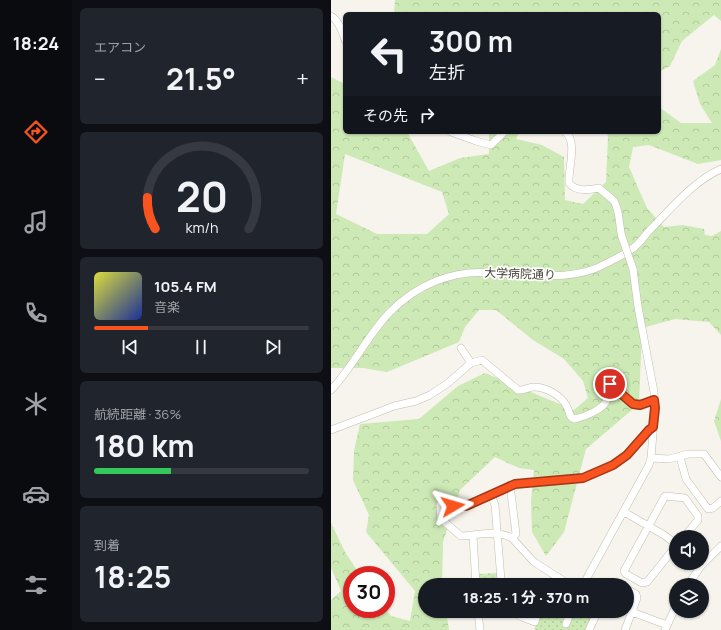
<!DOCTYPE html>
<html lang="ja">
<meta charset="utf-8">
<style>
:root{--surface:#171b24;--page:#20242c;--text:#f1f3f6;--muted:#9ea1a6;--line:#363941;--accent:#f95420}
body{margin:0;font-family:Manrope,"Noto Sans JP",sans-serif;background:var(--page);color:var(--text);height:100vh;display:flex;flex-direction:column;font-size:15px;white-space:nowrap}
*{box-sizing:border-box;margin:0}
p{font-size:13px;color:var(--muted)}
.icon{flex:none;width:22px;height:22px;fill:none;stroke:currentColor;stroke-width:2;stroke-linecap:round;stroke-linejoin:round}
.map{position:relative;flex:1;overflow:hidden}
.side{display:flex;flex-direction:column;gap:8px;padding:8px;background:#0d0f14;width:259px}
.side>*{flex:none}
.guide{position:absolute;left:12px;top:12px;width:318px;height:122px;border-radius:6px;box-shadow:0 1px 3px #0004;background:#171b24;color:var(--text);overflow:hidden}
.tools{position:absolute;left:338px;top:530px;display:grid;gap:8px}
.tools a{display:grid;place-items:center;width:40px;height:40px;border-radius:50%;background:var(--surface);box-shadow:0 1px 3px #0004;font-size:20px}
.speed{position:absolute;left:12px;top:566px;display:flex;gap:8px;font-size:20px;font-weight:700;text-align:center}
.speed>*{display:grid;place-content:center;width:52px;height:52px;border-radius:50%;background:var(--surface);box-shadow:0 1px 3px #0004;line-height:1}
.speed .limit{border:6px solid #d22;background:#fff;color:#111}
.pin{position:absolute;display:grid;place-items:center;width:34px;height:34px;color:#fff;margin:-17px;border:2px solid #fff;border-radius:50%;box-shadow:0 1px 4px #0007}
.me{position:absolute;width:44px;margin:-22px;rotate:83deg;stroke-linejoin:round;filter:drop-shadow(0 0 3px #0008)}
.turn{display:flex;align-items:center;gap:14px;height:84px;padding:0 20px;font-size:18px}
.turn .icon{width:52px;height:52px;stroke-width:2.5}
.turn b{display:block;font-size:28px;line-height:34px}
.then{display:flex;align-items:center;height:38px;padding:0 20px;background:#0003;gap:8px;font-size:15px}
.big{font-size:30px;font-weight:700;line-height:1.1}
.side .widget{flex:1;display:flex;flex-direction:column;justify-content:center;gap:6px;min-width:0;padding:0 14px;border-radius:6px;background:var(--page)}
.side .dial{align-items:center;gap:0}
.dial svg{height:104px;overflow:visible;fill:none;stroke:var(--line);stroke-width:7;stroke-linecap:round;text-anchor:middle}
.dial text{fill:var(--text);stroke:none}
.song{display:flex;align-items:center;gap:12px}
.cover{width:48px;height:48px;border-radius:6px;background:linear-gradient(135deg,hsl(60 70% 55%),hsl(230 70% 35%))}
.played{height:4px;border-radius:2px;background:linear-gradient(90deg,var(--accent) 25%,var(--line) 25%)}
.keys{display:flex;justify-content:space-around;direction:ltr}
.heat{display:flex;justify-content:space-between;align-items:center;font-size:22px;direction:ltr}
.charge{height:6px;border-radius:3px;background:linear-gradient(90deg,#34c759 36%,var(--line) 0)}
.trip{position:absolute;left:87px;top:578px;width:216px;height:40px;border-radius:20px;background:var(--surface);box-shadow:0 1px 3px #0004;font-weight:700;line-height:40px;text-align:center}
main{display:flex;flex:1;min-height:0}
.tabs{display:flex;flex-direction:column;width:72px;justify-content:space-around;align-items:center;background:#090b0e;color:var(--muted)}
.tabs .icon{width:28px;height:28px}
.tabs .active{color:var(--accent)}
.tabs b{font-size:18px;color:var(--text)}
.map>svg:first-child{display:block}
.forest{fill:url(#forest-crowns);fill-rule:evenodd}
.park{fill:url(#park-dots)}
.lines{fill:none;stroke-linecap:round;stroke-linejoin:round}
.minor-casing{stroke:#c2bdae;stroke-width:8}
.minor{stroke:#fff;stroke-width:7}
.minor-bridge-casing{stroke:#c2bdae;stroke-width:8;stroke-linecap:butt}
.minor-bridge{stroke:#fff;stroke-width:7}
.route-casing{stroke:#a23715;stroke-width:10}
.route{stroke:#f95420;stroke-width:7}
.labels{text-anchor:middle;stroke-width:3.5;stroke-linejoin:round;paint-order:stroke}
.street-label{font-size:12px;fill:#4b4539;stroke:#fff}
</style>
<main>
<nav class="tabs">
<b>18:24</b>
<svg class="icon active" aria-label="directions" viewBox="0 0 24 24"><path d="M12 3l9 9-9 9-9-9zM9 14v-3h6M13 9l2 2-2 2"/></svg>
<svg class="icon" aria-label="music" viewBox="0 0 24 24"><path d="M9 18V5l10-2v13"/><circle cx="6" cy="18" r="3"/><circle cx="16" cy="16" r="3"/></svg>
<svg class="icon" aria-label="phone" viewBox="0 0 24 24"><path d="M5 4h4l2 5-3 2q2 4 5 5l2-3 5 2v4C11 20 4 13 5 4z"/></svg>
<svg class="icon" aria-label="climate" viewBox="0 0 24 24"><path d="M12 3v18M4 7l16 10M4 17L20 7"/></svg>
<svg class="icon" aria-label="car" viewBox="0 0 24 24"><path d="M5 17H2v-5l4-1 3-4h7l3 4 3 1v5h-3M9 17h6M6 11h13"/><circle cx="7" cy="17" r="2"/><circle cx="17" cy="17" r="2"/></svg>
<svg class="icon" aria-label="filters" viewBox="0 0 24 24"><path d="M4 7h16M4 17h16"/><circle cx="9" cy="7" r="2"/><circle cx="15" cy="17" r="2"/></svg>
</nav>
<section class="side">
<div class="widget"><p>エアコン</p>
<div class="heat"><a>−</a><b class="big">21.5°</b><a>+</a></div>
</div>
<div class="widget dial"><svg viewBox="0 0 100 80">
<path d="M14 69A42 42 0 1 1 86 69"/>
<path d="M14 69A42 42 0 0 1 8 45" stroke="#f95420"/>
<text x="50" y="56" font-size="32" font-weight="700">20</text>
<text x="50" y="72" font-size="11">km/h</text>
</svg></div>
<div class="widget">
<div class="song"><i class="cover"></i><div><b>105.4 FM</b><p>音楽</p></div></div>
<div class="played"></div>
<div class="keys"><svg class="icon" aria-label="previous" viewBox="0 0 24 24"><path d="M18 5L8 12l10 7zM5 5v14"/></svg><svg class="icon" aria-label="pause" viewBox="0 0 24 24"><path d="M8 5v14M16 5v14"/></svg><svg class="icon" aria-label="next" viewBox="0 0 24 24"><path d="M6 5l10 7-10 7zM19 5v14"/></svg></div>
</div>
<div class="widget"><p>航続距離 · 36%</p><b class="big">180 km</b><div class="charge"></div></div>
<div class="widget"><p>到着</p><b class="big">18:25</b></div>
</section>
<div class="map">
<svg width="390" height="630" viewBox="0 0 390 630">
<defs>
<pattern id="forest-crowns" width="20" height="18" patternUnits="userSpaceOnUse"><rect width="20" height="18" fill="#cde9b6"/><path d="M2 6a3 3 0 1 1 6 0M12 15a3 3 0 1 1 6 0" fill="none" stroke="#b2c99d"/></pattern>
<pattern id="park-dots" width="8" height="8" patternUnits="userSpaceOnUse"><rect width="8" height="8" fill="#cde9b6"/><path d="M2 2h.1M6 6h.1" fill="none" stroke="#b2c99d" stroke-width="1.8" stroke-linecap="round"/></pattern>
</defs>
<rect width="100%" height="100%" fill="#f6f4ec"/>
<!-- forest -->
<path class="forest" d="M64,0H390V21L383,15L351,41L339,66L328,72V14H63Z
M390,49V160L367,164L318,145L302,147L298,167L316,208L333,227L352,225L373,229L374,235L381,236L390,231V335L378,322L344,319L311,328L308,404L255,449L233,532L215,556L201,532L200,501L203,470L188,468L164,457L129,490L112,542L111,585H94V611H115L118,630H0V600L10,591L0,568V523L14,552L29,575H21V609H54L60,616L79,621L84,591L35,532L38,515L22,480L23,451L29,424L88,419L127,386L154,373L243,410L257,398L252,381L233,359L202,340L165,310H148L134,327L128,342L56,372L32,368H0V77L14,84V132H76L98,171L129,158L158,154V132H188L185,139L211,145L233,157L234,200L252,204L275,182L277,136L275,132H328V107L350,123H381L369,104L362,81L384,65ZM14,154L111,192L118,214L96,234H46L5,214Z
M390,399V441L383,421Z"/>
<!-- park -->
<path class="park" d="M167,573V582L148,583V574Z
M210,611H264L256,630H203Z"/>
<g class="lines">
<defs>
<path id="minor" d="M0,16C7,20 12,32 14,40
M120,132L145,141L160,145L173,132
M234,132C247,141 237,169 238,183C245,192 258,190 268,188C272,192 279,197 283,201C289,211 288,226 291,237
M130,348L140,363
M0,390C22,367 36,336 58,313C85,285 122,269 161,273C192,275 235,280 263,269C271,266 294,254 301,249C307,245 312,238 317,232C339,210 361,182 390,169
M0,430L45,413L63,406L85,401L99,395L117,383L140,363L151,360L187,390C193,391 197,387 203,387C215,387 229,395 235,405C237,408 238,413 240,417L244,419C253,417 274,409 276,399C277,394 273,389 277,384C288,386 295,404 305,405C310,406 318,401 323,399
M349,457L355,479L377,509L382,508L390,501
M320,458L338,459L357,454H373L390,477
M179,485L185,534L181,538
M160,495L164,505L170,580L173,583H180L190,585
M293,512L333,535L345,544
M142,536L145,585
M345,546L316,582L311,583L295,574L293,571L334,496L354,498L367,516V520L353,537
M239,585L203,562L181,538C166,530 146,535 130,536L110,519L109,505L135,506L184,484L252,478L283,465L296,455L318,430L322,427
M252,585L318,465L320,458L324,408L323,392L307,307L302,269
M287,585H289
M357,585L370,566L390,546
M147,611L149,630
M179,611L191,617L204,622L207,611
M301,612L336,625
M235,624L240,611
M258,630L267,611
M294,630L306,598L305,594L296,589
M334,630L345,606"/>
</defs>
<!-- minor casing -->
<use href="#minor" class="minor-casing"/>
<!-- minor -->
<use href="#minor" class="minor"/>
<defs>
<path id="minor-bridge" d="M291,237L302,269"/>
</defs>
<!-- minor-bridge casing -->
<use href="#minor-bridge" class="minor-bridge-casing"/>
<!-- minor-bridge -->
<use href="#minor-bridge" class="minor-bridge"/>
</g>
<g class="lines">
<defs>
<path id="route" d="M122,506H135L184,484L252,478L282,465L296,455L318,430L322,427L324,408L323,400L309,405L302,404L279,384"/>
</defs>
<!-- route casing -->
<use href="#route" class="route-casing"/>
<!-- route -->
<use href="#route" class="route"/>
</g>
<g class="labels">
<!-- street labels -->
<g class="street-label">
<text transform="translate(189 274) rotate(2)" y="4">大学病院通り</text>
</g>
</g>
</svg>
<div class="tools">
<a><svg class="icon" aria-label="sound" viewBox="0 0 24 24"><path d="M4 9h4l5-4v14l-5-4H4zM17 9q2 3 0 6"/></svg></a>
<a><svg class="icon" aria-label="layers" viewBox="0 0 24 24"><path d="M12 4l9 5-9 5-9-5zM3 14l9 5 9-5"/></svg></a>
</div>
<div class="speed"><div class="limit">30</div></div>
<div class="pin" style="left:279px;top:384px;background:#d93025"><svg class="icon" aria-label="arrive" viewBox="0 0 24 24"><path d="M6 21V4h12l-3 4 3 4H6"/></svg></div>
<svg class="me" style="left:122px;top:506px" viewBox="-20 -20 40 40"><path d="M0-17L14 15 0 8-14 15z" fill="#f95420" stroke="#fff" stroke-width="4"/></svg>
<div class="trip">18:25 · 1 分 · 370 m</div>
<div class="guide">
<div class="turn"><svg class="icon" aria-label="left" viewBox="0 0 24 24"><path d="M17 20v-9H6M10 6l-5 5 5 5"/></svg><div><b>300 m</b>左折</div></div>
<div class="then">その先<svg class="icon" aria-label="right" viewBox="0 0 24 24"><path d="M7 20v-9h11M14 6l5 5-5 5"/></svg></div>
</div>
</div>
</main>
